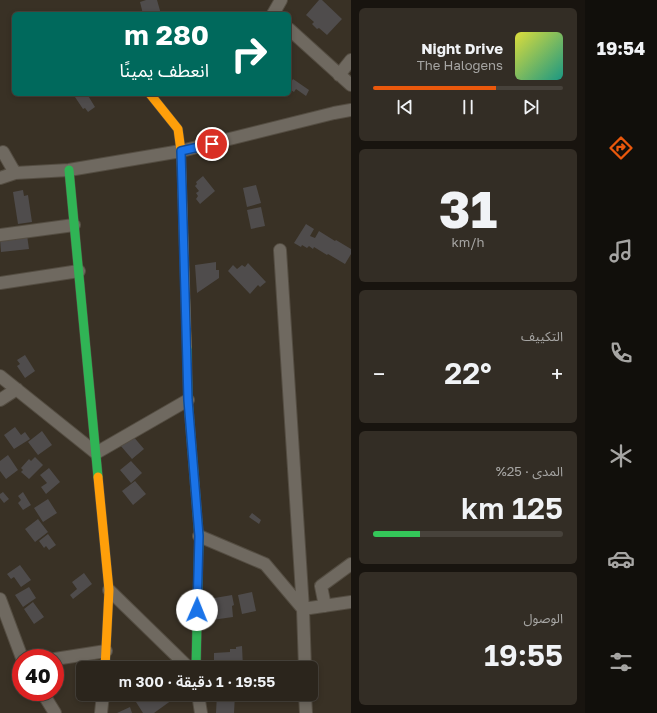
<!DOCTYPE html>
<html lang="ar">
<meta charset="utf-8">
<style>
:root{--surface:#2b251c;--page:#332d25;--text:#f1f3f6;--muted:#a6a5a3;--line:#47423b;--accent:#ea580c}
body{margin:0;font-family:"Golos Text","Noto Sans Arabic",sans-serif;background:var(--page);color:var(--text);direction:rtl;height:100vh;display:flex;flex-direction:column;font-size:15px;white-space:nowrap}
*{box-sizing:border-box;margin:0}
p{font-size:13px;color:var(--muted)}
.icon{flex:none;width:22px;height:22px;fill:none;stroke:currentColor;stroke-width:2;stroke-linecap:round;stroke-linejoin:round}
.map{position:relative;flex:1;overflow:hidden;direction:ltr}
.drawer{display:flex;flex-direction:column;gap:8px;padding:8px;background:#18140f;width:234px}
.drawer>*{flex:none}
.guide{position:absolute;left:12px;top:12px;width:279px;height:84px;border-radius:6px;box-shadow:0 2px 6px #0003,0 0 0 1px var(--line);direction:rtl;background:#00695c;color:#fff;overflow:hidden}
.speed{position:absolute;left:12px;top:649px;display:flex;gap:8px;font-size:20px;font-weight:700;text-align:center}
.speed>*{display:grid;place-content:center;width:52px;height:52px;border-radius:50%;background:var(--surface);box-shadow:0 2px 6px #0003,0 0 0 1px var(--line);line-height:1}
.speed .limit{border:6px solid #d22;background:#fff;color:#111}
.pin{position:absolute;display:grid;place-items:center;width:34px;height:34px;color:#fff;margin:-17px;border:2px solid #fff;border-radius:50%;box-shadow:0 1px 4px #0007}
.me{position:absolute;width:44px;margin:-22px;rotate:1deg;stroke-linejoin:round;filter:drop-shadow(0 0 3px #0008)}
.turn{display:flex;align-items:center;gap:14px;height:84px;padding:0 16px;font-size:18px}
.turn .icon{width:52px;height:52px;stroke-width:2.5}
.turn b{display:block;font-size:28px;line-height:34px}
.big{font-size:30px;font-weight:600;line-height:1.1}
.drawer .widget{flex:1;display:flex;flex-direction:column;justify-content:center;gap:6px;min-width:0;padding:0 14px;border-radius:6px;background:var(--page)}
.drawer .dial{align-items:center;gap:0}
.dial b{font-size:52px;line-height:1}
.song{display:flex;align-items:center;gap:12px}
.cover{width:48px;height:48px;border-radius:6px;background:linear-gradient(135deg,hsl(60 70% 55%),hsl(170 70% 35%))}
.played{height:4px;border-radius:2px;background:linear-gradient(90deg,var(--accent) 65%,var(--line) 65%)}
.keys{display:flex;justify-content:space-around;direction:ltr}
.heat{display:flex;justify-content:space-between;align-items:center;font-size:22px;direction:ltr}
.charge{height:6px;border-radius:3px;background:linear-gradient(90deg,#34c759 25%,var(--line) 0)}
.trip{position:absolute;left:76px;top:661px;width:242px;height:40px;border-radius:6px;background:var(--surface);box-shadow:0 2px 6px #0003,0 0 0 1px var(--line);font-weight:600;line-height:40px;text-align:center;direction:rtl}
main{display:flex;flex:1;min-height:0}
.dock{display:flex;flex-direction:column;width:72px;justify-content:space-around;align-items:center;background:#110f0b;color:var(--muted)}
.dock .icon{width:28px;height:28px}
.dock .selected{color:var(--accent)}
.dock b{font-size:18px;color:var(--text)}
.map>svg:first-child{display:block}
.building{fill:#4f4c4c}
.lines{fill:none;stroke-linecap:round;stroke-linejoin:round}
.street-casing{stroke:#544d42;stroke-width:14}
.fast-casing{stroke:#544d42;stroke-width:10}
.slow-casing{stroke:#544d42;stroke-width:10}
.street{stroke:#6f6960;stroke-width:12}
.fast{stroke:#30b455;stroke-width:9}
.slow{stroke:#ff9f0a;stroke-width:9}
.route-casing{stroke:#114b97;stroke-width:10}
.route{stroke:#1a73e8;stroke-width:7}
</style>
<main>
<nav class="dock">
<b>19:54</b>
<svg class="icon selected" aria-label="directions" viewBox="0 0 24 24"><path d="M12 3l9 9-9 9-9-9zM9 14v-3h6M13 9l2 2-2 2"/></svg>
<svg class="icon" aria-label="music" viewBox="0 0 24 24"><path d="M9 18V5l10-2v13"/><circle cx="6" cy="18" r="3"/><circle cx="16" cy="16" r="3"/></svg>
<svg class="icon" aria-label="phone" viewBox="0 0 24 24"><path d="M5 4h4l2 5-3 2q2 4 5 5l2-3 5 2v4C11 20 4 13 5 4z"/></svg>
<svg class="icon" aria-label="climate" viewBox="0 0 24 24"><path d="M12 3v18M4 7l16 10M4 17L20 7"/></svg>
<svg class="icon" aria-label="car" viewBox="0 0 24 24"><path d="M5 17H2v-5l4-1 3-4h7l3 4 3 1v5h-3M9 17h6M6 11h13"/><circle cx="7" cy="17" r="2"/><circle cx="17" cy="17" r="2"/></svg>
<svg class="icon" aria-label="filters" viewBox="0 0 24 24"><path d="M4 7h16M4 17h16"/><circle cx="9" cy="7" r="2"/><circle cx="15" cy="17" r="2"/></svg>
</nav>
<section class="drawer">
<div class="widget">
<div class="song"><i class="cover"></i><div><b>Night Drive</b><p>The Halogens</p></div></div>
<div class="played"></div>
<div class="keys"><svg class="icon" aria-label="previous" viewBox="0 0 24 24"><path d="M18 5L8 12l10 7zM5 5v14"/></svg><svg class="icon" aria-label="pause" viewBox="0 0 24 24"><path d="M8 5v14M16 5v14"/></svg><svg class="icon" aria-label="next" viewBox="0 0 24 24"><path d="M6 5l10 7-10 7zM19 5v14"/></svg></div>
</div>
<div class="widget dial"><b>31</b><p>km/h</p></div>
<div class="widget"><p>التكييف</p>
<div class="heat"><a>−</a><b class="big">22°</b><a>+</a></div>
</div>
<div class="widget"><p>المدى · 25%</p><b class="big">125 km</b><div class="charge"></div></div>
<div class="widget"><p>الوصول</p><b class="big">19:55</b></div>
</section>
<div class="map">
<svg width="351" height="713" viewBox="0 0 351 713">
<rect width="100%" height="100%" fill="#393125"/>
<!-- building -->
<path class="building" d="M146,0H157L161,14H143L140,2Z
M319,0H322L342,19L327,35L319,28L317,29L312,24L314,22L306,15Z
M293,79L309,90L306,96L296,89L294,92L289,89V85Z
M73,94H87L95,107L88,112L85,108L83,109Z
M203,176L215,191L200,204L196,199L198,196L196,193L199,191L195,186L197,184L196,182Z
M256,185L261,203L247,207L243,188Z
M23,190L24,196L28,195L32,222L18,224L13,192Z
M261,207L265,226L251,229L247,210Z
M306,224L314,229L310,236L315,238L319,231L335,241L336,240L351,249V254L345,264L328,254L327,255L314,247L313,249L309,246L307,248L302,245L301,247L294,243Z
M27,235L29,249L1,252L0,239Z
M216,262V270H219V278L197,293L195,265Z
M248,263L266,282L260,287L258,285L250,294L228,271L233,265L237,269L242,265L245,267Z
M25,355L35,371L25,378L17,366L20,364L17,360Z
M15,427L21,435L25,432L30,439L14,449L4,435Z
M42,431L52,445L38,455L28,442Z
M132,435L144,449L132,459L120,445Z
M8,455L18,470L6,479L0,471V461Z
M35,457L43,465L29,479L21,472L23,470L21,468L29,459L31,461Z
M131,461L142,473L131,483L120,470Z
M49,468L60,482L46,494L41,487L47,483L40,475Z
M135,481L146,494L133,505L122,491Z
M3,492L9,499L4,503L0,498V494Z
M23,492L31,505L23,510L18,503L21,500L18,496Z
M48,499L57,513L43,522L34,508Z
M252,513L261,520L259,524L249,517Z
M38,519L48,532L35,542L25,529Z
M48,534L56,545L49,550L46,546L44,548L39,541Z
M20,565L31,580L21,587L14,577L11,579L7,574Z
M84,573L92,584L73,599L70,595L77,589L72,582Z
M29,587L36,598L23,607L15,595Z
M252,592L256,611L242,614L238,595Z
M232,595L234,605L232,606L233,617L212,620L209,599Z
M33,602L44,617L34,624L24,609Z
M242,646L243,668H211V666H214V653L230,652V649H236V647Z
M148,694H168L172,700L154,713H143L136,702Z
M217,694H235L234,713H216Z
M130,707L132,713H117Z"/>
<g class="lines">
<defs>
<path id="street" d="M273,14L281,0
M289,29L351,85
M339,75L351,60
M3,152L15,173
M0,178L15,173L69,170L181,151L334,113L351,110
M0,235L74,225
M280,250L303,609L305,668
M0,283L79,271
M0,376L96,453L188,400
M0,400L17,389
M199,536L265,564L303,609L351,602
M109,590L189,668
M0,599L22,658
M325,606L321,586L351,564
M55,659L106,651
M42,692L55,713
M198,694L201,713
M305,694L306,713
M101,713L103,694"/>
<path id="fast" d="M69,170L98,477
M187,347L188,400L199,536L196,668"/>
<path id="slow" d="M150,94L178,129L181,151L187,347
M98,477L109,590L105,668"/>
</defs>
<!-- street casing -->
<use href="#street" class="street-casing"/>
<!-- fast casing -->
<use href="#fast" class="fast-casing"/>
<!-- slow casing -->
<use href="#slow" class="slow-casing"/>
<!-- street -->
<use href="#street" class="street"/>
<!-- fast -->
<use href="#fast" class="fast"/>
<!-- slow -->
<use href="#slow" class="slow"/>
</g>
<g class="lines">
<defs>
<path id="route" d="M197,610L199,536L188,400L181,151L212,144"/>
</defs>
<!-- route casing -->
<use href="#route" class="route-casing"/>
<!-- route -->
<use href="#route" class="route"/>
</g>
</svg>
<div class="speed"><div class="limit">40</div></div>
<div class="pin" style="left:212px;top:144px;background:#d93025"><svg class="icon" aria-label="arrive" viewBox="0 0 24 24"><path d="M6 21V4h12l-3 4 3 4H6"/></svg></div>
<svg class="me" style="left:197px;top:610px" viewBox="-20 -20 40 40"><circle r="19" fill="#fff"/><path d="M0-13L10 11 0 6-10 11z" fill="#1a73e8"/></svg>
<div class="trip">19:55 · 1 دقيقة · 300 m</div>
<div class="guide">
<div class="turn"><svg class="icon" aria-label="right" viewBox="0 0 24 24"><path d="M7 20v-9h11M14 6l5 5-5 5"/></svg><div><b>280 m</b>انعطف يمينًا</div></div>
</div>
</div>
</main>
